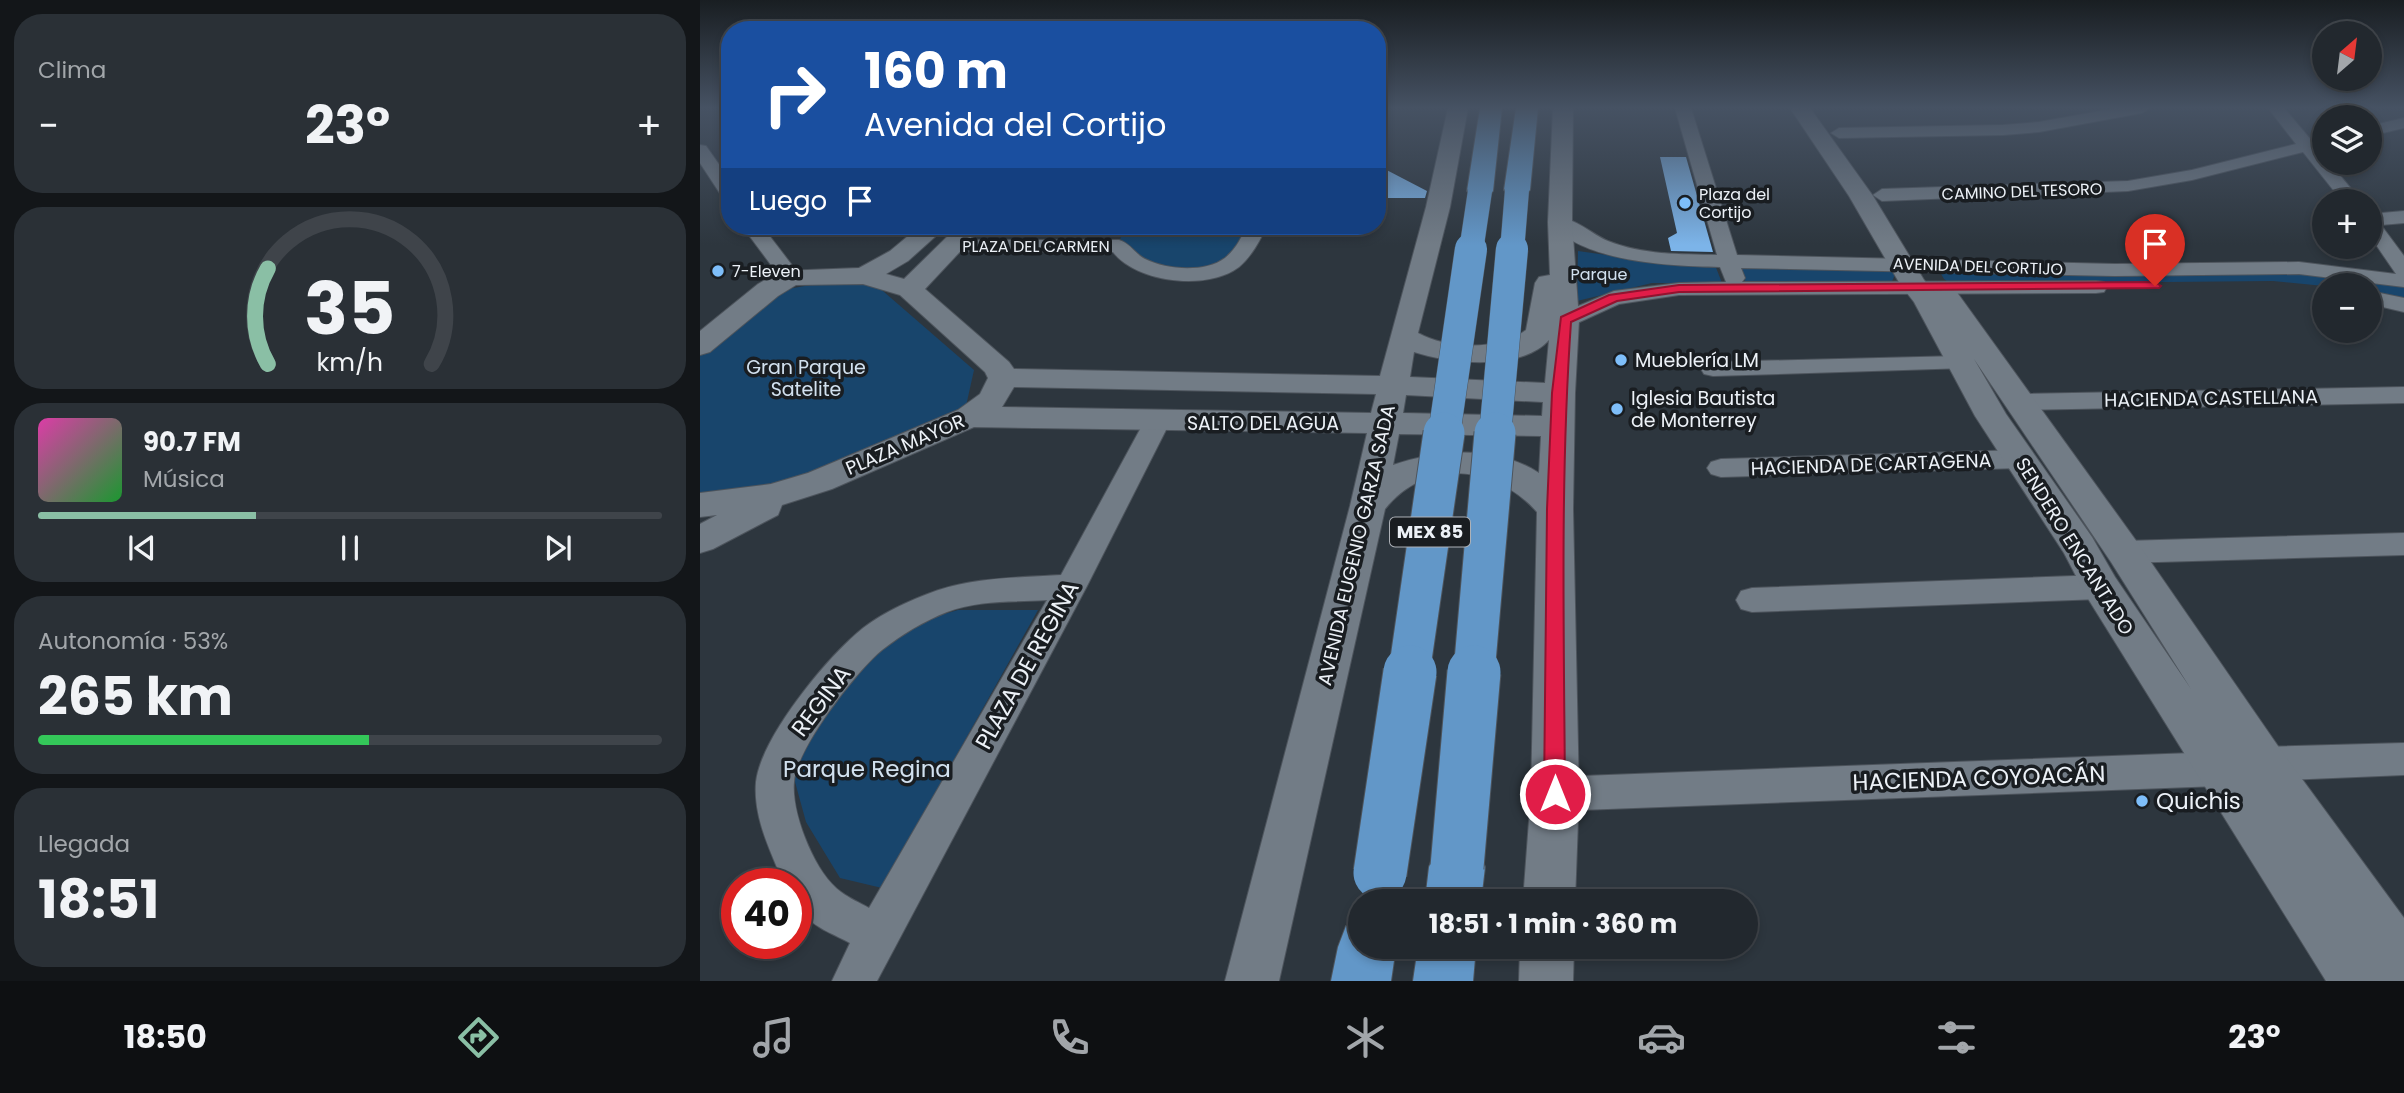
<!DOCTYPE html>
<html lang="es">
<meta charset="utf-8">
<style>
:root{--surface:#22282e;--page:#2a3036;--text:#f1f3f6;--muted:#a2a6aa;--line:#3f444a;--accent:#8abfa5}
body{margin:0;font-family:Poppins,sans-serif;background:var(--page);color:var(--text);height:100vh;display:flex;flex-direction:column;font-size:26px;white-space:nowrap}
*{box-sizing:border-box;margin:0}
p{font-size:23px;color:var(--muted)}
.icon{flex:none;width:38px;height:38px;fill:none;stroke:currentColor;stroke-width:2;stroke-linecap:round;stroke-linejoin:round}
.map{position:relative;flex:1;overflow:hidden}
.side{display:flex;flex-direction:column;gap:14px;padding:14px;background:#131619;width:700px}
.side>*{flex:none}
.guide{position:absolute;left:21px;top:21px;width:665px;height:214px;border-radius:28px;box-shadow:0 4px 10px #0003,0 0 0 2px var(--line);background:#1a4fa0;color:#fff;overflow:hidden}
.needle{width:46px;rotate:28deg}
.buttons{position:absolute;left:1612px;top:21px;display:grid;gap:14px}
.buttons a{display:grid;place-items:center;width:70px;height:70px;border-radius:50%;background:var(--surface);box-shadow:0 4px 10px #0003,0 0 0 2px var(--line);font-size:35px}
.speed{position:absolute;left:21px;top:868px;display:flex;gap:14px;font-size:35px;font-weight:700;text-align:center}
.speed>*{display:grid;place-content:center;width:91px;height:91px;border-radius:50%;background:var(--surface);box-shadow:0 4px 10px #0003,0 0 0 2px var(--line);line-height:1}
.speed .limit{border:10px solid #d22;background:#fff;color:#111}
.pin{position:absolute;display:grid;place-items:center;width:60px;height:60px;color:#fff;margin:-72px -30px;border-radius:50% 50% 50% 0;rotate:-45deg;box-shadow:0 0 7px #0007}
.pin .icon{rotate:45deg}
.me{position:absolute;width:77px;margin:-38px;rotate:0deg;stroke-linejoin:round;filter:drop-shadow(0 0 5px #0008)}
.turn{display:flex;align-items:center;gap:24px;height:147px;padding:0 28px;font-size:32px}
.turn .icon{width:91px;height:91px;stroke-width:2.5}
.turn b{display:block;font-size:49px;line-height:60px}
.then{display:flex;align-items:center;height:66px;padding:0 28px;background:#0003;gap:14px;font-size:26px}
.big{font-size:52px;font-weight:700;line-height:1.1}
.side .tile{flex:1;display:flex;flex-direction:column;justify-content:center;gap:10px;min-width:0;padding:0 24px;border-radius:28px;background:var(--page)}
.side .dial{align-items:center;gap:0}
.dial svg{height:182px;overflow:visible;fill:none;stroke:var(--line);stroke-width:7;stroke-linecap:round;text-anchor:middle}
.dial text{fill:var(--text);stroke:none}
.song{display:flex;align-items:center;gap:21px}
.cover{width:84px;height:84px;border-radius:10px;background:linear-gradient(135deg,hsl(320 70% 55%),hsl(130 70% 35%))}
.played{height:7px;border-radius:4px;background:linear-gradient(90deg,var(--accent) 35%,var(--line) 35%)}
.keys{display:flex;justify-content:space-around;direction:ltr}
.heat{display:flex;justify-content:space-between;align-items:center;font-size:38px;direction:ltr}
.charge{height:10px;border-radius:5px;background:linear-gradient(90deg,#34c759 53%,var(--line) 0)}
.trip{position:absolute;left:648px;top:889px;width:410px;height:70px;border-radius:35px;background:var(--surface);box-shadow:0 4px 10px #0003,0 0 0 2px var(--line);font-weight:700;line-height:70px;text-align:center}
.dock{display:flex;height:112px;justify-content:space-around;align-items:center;background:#0e1012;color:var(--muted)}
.dock .icon{width:49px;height:49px}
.dock .selected{color:var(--accent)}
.dock b{font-size:32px;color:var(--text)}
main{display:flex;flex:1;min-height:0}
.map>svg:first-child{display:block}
.green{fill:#18456c}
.building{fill:#7cb4e9}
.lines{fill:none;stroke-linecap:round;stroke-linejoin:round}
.minor-casing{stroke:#4d545c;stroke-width:2}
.tertiary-casing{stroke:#4d545c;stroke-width:2}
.trunk-casing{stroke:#4d545c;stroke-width:2}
.minor{fill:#727c86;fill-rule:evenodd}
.tertiary{fill:#727c86;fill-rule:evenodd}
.trunk{fill:#6297c8;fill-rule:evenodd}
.trunk-bridge-far3-casing{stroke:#4d545c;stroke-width:25;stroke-linecap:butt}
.trunk-bridge-far2-casing{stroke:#4d545c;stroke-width:33;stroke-linecap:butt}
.trunk-bridge-far1-casing{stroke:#4d545c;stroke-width:43;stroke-linecap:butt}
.trunk-bridge-casing{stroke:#4d545c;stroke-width:55;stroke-linecap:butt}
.trunk-bridge-far3{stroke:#6297c8;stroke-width:24}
.trunk-bridge-far2{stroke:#6297c8;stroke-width:32}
.trunk-bridge-far1{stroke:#6297c8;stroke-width:41}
.trunk-bridge{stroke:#6297c8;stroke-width:53}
.route{fill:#e11d48;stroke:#92132f;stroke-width:2}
.poi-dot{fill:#7ebef9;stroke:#191d21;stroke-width:2.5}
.labels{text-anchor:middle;stroke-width:7;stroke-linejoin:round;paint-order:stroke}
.far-street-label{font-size:16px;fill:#ecf1f7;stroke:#191d21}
.far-poi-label{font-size:16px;fill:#ecf1f7;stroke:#191d21;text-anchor:start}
.far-park-label{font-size:16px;fill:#d2e1ef;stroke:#191d21}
.shield{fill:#191d21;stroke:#adb1b7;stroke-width:2}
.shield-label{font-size:18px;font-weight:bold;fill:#ecf1f7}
.poi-label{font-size:19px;fill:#ecf1f7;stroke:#191d21;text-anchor:start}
.park-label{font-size:19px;fill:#d2e1ef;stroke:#191d21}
.street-label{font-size:19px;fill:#ecf1f7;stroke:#191d21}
.near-street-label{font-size:23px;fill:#ecf1f7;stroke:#191d21}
.near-park-label{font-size:23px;fill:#d2e1ef;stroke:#191d21}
.near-poi-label{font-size:23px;fill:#ecf1f7;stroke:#191d21;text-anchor:start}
</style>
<main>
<section class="side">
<div class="tile"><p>Clima</p>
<div class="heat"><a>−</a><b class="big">23°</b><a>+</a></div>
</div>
<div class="tile dial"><svg viewBox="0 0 100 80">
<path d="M14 69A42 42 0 1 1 86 69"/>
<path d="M14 69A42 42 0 0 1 14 27" stroke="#8abfa5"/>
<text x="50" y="56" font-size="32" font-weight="700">35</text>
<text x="50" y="72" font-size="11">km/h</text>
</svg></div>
<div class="tile">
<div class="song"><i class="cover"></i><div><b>90.7 FM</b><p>Música</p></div></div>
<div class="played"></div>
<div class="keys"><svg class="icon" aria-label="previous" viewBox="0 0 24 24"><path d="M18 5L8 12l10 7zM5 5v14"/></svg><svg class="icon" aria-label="pause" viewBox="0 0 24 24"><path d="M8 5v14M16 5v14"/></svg><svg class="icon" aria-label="next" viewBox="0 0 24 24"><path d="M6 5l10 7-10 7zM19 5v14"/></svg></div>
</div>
<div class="tile"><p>Autonomía · 53%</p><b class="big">265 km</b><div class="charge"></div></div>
<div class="tile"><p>Llegada</p><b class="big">18:51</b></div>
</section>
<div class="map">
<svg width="1704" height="981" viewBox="0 0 1704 981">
<rect width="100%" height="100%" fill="#2d363e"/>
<!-- green -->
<path class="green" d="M430,226H557L547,245L528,265L463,272L419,246L421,236Z
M878,251L928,258L1015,265L1022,283H952L877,301Z
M1038,266L1198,267L1191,284L1046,283Z
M1237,267L1599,271L1704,284V301L1670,294V285L1624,286L1573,281L1251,284L1244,279Z
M122,283L176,285L274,370L266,406L77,491L0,492V351L65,293Z
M258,610H338L182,888L140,878L106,822L89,760L193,629Z"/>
<!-- building -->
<path class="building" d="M960,157H986L1013,252L971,251L968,238L977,233Z
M677,165L727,191L725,198H677Z"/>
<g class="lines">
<defs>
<path id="minor" d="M975,108H991L1037,255L1415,264L1599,262L1696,274L1670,236V214L1704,211V223L1681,225L1704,256V287L1599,274L1415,276L1041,268L1045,278L1042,282L1396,281L1404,282L1407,287L1404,292L1396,293L979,295L919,304L873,325H857L854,320L857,315L914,291L979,283L1026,282L1020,267C974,266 881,263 850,222L853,218C871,214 891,234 908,241C943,255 980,254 1017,255Z
M1417,108H1450L1442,113L1339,132L1303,135L1139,138L1131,133L1139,128L1303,125L1339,122Z
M1568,108H1584L1611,140L1624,137V147L1618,149L1624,156V163H1630L1661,201H1642L1603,152L1492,180L1428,191L1182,201L1173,195L1182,189L1428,181L1492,170L1596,144Z
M1704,118V128L1670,136V126Z
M0,145L6,146L30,180V199L23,198L0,163Z
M42,226H62L101,277L97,281H83Z
M547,226H567C560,240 552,256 539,267C508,291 437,283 413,252H253L246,250L243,246L246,242L253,240H419C430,243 435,254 445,259C467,270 505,273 525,258C536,249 541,238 547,226Z
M1670,291L1704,298V312L1670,304Z
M1259,356L1267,358L1271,363L1267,368L1013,376L1004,374L1001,369L1004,364L1013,362Z
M1704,387V403L1319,410L1310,407L1306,402L1310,397L1319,394Z
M457,414L466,416L470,422L387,586L177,981H132L150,943C120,927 96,922 96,884H84C71,852 53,818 56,782C61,738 123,663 156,634C175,617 202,604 225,595C268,577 316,578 361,575L444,422L448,416ZM347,600L169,908C160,903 149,898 141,892C115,874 91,813 94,782C96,749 156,671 182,650C201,635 224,621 247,612C277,600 315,602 347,600Z
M1321,450L1331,453L1334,459L1331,465L1321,468L1021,477L1011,474L1007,468L1011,462L1021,459Z
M1704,533V555L1424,563L1413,560L1409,552L1413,544L1424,541Z
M1401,575L1412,579L1417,587L1412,595L1401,599L1052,612L1041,609L1036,600L1041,591L1052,588Z
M1704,743V775L1564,781L1519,786L855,811L842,806L836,794L842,782L855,777L1519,752L1564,747Z"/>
<path id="tertiary" d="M748,108H768L750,207L718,333C747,349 799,351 826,330L835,283L839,277L850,275L848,222L853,108H873L872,222L879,320L875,393L873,509L879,794L875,901H823L831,794L837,512C795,465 727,457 685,509L579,981H525L650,506L667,433L274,427L132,489L82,505L78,515L13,549L0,553V524L17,515L0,517V493L71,484L108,473L258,410L280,394L288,378L285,372L200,295L163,284L96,285L78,296L10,352L0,355V331L58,284L81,271L159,268L190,251L220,226H247L208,261L186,274L204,279L258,226H284L225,289L309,362L314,369L680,376L726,207ZM849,340L845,383L710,377L714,352C751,364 821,371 849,340ZM314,387L676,394L671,413L302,407ZM706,395L843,402L842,416L703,413ZM699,434L841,436L839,473C796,445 740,449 693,465Z
M1090,108H1110L1173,196L1224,280L1235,293L1246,289L1256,291L1437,542L1580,749L1704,918V981H1626L1387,597L1364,553L1275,416L1214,302L1200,284L1149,196ZM1274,359L1411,562L1491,689L1415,577L1392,537L1306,414Z
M820,947H874L873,981H819Z"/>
<path id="trunk" d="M780,108H802L793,191L789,196L780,199L771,196L767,191Z
M816,108H838L830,190L826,195L817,198L808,195L804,190Z
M757,840L777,848L785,867L781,901H725L729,867L737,848Z
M660,921V947H696L691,981H631L638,947L646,926Z
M718,947H776L773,981H713Z"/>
</defs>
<!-- minor casing -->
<use href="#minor" class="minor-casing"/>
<!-- tertiary casing -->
<use href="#tertiary" class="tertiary-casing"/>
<!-- trunk casing -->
<use href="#trunk" class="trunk-casing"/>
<!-- minor -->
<use href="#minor" class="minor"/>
<!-- tertiary -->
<use href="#tertiary" class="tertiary"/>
<!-- trunk -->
<use href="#trunk" class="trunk"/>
<defs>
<path id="trunk-bridge-far3" d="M771,251L780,191
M812,251L817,190"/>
<path id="trunk-bridge-far2" d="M744,435L771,249
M795,435L812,249"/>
<path id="trunk-bridge-far1" d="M709,673L744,433
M774,673L795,433"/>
<path id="trunk-bridge" d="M757,867L774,672
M680,873L710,672"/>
</defs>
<!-- trunk-bridge-far3 casing -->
<use href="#trunk-bridge-far3" class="trunk-bridge-far3-casing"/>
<!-- trunk-bridge-far2 casing -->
<use href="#trunk-bridge-far2" class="trunk-bridge-far2-casing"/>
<!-- trunk-bridge-far1 casing -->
<use href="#trunk-bridge-far1" class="trunk-bridge-far1-casing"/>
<!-- trunk-bridge casing -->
<use href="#trunk-bridge" class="trunk-bridge-casing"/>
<!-- trunk-bridge-far3 -->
<use href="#trunk-bridge-far3" class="trunk-bridge-far3"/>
<!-- trunk-bridge-far2 -->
<use href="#trunk-bridge-far2" class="trunk-bridge-far2"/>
<!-- trunk-bridge-far1 -->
<use href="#trunk-bridge-far1" class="trunk-bridge-far1"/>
<!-- trunk-bridge -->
<use href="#trunk-bridge" class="trunk-bridge"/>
</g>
<!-- sky -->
<linearGradient id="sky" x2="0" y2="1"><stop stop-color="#191e22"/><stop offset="0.44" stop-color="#465263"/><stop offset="1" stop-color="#465263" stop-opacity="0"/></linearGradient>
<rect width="1704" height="245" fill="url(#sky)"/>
<!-- route -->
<path class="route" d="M1455,282L1461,286L1459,288L979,292L917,301L871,322C860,479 864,636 865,794L862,801L855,804L847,801L844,794L847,509L852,393L861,317L909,295L979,285Z"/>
<!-- markers -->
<g class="poi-dot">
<circle cx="985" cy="203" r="7"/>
<circle cx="18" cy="271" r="7"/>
<circle cx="921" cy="360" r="7"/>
<circle cx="917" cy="409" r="7"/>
<circle cx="1442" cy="801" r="7"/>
</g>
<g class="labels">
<!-- far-street labels -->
<g class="far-street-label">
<text transform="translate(1322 191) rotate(-2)" y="6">CAMINO DEL TESORO</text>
<text x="336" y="252">PLAZA DEL CARMEN</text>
<text transform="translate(1278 266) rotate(2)" y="6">AVENIDA DEL CORTIJO</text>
</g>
<!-- far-poi labels -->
<g class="far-poi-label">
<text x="999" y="200">Plaza del<tspan x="999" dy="18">Cortijo</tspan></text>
<text x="32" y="277">7-Eleven</text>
</g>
<!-- far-park labels -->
<g class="far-park-label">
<text x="899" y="280">Parque</text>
</g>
<!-- shield labels -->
<rect class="shield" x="690" y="517.5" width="80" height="29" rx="5"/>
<g class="shield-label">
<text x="730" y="538">MEX 85</text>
</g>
<!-- poi labels -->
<g class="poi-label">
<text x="935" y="367">Mueblería LM</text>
<text x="931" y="405">Iglesia Bautista<tspan x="931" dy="22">de Monterrey</tspan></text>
</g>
<!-- park labels -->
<g class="park-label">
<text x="106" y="374">Gran Parque<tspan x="106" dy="22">Satelite</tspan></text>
</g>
<!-- street labels -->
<g class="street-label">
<text transform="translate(1511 398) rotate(-1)" y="7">HACIENDA CASTELLANA</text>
<text x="563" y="430">SALTO DEL AGUA</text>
<text transform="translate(205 444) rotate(-23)" y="7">PLAZA MAYOR</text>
<text transform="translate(1171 464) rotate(-2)" y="7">HACIENDA DE CARTAGENA</text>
<text transform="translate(656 545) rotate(-77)" y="7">AVENIDA EUGENIO GARZA SADA</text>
<text transform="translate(1375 546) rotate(58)" y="7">SENDERO ENCANTADO</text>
</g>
<!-- near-street labels -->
<g class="near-street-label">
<text transform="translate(327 665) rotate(-61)" y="8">PLAZA DE REGINA</text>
<text transform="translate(121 701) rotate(-53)" y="8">REGINA</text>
<text transform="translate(1279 778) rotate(-2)" y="8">HACIENDA COYOACÁN</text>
</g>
<!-- near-park labels -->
<g class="near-park-label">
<text x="167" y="777">Parque Regina</text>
</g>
<!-- near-poi labels -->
<g class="near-poi-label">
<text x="1456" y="809">Quichis</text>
</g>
</g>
</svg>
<div class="buttons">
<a><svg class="needle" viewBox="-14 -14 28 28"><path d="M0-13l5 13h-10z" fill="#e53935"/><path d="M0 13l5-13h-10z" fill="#a2a6aa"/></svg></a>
<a><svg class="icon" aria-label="layers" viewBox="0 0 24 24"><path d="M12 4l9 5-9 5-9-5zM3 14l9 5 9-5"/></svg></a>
<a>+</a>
<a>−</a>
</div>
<div class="speed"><div class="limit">40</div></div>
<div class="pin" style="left:1455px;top:286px;background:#d93025"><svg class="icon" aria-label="arrive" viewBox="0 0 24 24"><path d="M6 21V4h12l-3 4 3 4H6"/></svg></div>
<svg class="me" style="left:855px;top:794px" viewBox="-20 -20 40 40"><circle r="17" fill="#e11d48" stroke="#fff" stroke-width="3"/><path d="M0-11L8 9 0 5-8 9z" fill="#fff"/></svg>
<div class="trip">18:51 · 1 min · 360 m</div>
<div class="guide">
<div class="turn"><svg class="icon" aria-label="right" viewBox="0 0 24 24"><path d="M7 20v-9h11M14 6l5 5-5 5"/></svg><div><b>160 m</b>Avenida del Cortijo</div></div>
<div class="then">Luego<svg class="icon" aria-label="arrive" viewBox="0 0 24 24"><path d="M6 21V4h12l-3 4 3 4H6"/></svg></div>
</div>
</div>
</main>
<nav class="dock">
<b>18:50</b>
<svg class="icon selected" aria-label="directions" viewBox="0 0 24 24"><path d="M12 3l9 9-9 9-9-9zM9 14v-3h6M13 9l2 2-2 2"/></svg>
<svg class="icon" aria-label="music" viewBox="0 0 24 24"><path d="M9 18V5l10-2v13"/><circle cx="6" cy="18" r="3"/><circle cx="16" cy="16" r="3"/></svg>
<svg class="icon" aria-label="phone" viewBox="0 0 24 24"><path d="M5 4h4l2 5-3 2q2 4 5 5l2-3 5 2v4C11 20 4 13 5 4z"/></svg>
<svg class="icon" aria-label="climate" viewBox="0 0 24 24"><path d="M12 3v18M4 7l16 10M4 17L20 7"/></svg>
<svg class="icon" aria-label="car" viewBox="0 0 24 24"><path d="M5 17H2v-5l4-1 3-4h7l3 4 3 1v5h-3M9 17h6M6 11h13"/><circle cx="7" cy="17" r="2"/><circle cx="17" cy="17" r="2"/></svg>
<svg class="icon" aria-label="filters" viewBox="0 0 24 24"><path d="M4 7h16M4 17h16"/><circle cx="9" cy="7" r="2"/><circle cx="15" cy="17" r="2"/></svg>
<b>23°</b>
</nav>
